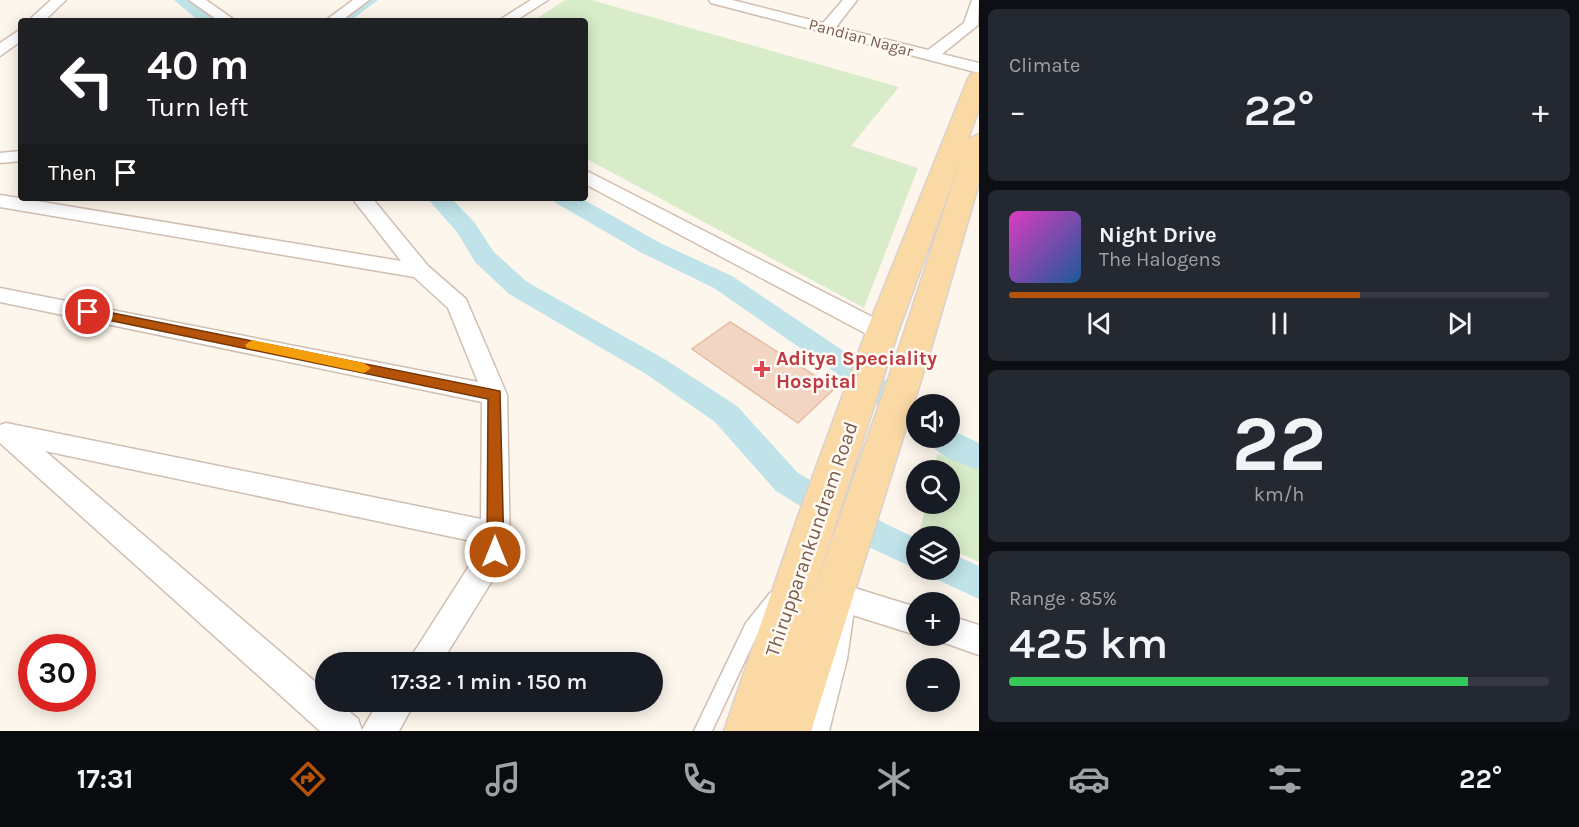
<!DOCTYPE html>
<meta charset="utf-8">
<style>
:root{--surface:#171b24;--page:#242831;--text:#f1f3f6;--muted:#9ea1a6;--line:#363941;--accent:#b45309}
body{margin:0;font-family:Karla,sans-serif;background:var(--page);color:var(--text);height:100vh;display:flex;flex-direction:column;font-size:22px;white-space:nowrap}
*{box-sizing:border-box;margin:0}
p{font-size:20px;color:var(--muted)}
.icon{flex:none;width:33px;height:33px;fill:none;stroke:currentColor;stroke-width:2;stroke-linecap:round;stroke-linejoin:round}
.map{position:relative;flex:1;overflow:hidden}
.side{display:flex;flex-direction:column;gap:9px;padding:9px;background:#0d0f14;width:600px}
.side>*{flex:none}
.top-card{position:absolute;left:18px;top:18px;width:570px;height:183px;border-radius:6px;box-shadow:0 3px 15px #0003;background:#202124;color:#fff;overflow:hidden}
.tools{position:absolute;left:906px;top:394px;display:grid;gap:12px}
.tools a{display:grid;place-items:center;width:54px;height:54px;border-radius:50%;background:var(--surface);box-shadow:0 3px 15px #0003;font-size:30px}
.speed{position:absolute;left:18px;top:634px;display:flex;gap:12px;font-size:30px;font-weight:700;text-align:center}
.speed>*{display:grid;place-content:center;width:78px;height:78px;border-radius:50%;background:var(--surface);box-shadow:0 3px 15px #0003;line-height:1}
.speed .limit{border:9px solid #d22;background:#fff;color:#111}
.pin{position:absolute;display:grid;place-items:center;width:51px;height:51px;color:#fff;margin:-26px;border:3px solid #fff;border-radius:50%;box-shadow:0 2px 6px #0007}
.me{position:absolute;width:66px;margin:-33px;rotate:0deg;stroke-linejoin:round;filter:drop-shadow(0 0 4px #0008)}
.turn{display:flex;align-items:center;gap:21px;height:126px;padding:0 30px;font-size:27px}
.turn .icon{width:78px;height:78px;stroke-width:2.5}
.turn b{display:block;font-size:42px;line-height:51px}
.then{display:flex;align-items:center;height:57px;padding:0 30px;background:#0003;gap:12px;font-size:22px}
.big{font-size:45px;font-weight:600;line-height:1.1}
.side .card{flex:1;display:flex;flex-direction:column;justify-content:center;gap:9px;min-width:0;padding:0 21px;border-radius:9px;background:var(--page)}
.side .dial{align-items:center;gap:0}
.dial b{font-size:78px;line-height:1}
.song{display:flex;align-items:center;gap:18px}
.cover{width:72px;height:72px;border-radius:9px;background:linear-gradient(135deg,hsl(310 70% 55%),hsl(210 70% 35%))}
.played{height:6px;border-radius:3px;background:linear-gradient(90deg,var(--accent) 65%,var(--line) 65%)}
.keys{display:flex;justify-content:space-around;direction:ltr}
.heat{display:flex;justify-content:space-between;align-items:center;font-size:33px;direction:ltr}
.charge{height:9px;border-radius:4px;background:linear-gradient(90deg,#34c759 85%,var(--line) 0)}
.trip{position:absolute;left:315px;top:652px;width:348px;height:60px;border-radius:30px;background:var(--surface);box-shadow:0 3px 15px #0003;font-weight:600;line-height:60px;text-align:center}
.menu{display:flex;height:96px;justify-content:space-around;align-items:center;background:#090b0e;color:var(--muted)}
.menu .icon{width:42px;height:42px}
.menu .on{color:var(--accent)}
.menu b{font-size:27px;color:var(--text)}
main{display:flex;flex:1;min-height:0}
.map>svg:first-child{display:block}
.green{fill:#d8ecc9}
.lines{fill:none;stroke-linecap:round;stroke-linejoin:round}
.canal{fill:#bfe3e8;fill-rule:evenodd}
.building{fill:#f3d5c3;stroke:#e6bba3;stroke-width:1.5}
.service-casing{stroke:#d1beb0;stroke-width:3}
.minor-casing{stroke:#d1beb0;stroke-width:3}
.primary-casing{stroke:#dad1cd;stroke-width:3}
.service{fill:#fff;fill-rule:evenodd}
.minor{fill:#fff;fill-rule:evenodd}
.primary{fill:#fbd9a5;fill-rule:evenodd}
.route{fill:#b45309;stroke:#753606;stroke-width:1.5}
.slow{fill:#f59e0b}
.health-dot{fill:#e0444e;stroke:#fffaf3;stroke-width:2}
.labels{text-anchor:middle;stroke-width:5;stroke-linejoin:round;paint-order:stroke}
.far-street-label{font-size:16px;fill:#7a5c4d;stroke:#fffaf3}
.health-label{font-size:20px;font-weight:bold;fill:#be3a42;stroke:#fffaf3;text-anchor:start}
.street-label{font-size:20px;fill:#7a5c4d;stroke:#fffaf3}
</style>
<main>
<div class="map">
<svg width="979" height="731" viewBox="0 0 979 731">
<rect width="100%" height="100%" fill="#fdf6ec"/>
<!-- green -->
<path class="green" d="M565,0H591L899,87L851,146L918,168L864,308L585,158V21H533Z
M937,454L979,467V562L950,549V537L919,535L926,504H950V471H934Z"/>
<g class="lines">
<!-- canal -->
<path class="canal" d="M174,0H193L219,21H199Z
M359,0H378L350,21H330Z
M427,198H451L475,223L493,251L527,282L666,360L737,406L798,473L884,523L916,538V569L860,543L776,491L715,422L646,374L509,294L475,262L457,232Z
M553,198H581L660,243L732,276L866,366L919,405H916V430L905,427L846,380L714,288L642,253L556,203Z
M950,429L979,443V470C960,463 935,456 926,438H950Z
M950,553L979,566V599L938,580L933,570H950Z"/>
</g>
<!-- building -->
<path class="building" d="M730,322L835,388L798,423L692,349Z"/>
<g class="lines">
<defs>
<path id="service" d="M775,591L780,593L783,598L758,633L712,731H694L746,623L770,593Z
M846,603L851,605L854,610L847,659L829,731H811L831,659L838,610L841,605Z"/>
<path id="minor" d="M51,0H66L44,21H28Z
M189,0H206L236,21H219Z
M353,0H369L341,21H325Z
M531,0H548L515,21H498Z
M709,0H732L823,23L843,0H857L836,27L928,50L964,23L972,0H979L978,25L942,54L979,63V73L711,3Z
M21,29V41L0,56V43Z
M21,151V161L0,163V153Z
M585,170L890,326L894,332L890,338L882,340L874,338L585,184Z
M0,195L401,261L352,198H372L428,266L466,299L507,395L510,552L441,663H407L480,549L481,543L45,451L326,691V702H338L358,719L362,730L378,702H415L399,731H320L0,443V425L6,423L481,519L482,402L0,302V288L478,382L448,308L414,277L0,207Z
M848,586L916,607V635L837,610L833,600L837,590Z
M950,616L979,625V655L939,641L937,636H950Z"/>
<path id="primary" d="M979,72V109L968,139L979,134V183L932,345L811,731H724L796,522L866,332L968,79L971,74ZM961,159L900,345L812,597L898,332Z"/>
</defs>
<!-- service casing -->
<use href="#service" class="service-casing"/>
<!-- minor casing -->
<use href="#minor" class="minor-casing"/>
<!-- primary casing -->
<use href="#primary" class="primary-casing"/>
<!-- service -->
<use href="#service" class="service"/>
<!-- minor -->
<use href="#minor" class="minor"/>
<!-- primary -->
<use href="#primary" class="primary"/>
</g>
<!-- route -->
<path class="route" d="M88,308L500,391L504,552L501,557L495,559L489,557L487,552L488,399L84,315L82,312Z"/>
<!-- slow -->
<path class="slow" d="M252,340L364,363L371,368L364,373L247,348L245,345Z"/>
<!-- markers -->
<path class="health-dot" d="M759 360h6v6h6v6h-6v6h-6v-6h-6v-6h6z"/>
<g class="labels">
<!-- far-street labels -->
<g class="far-street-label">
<text transform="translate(861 37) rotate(15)" y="6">Pandian Nagar</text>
</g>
<!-- health labels -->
<g class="health-label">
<text x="776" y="365">Aditya Speciality<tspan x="776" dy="23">Hospital</tspan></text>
</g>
<!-- street labels -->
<g class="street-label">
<text transform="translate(811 539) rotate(-71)" y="7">Thirupparankundram Road</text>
</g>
</g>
</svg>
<div class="tools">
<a><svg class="icon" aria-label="sound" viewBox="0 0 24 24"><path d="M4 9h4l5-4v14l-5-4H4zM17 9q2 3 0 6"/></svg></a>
<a><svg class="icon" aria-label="search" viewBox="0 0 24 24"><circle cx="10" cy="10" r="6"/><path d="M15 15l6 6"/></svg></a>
<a><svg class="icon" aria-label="layers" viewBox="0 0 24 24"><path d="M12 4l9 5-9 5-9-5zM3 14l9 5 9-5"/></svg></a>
<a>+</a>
<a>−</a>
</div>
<div class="speed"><div class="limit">30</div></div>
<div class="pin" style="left:88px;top:312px;background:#d93025"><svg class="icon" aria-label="arrive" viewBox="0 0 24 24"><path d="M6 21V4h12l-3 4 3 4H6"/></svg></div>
<svg class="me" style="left:495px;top:552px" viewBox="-20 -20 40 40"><circle r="17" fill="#b45309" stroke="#fff" stroke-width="3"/><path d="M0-11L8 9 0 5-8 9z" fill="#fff"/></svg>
<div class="trip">17:32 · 1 min · 150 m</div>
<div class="top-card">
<div class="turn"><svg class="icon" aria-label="left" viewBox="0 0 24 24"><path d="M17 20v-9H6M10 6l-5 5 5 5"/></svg><div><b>40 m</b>Turn left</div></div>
<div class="then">Then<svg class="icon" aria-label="arrive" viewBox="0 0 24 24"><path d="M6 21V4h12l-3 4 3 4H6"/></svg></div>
</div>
</div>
<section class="side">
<div class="card"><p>Climate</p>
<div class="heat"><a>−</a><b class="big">22°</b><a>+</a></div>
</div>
<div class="card">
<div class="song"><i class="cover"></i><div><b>Night Drive</b><p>The Halogens</p></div></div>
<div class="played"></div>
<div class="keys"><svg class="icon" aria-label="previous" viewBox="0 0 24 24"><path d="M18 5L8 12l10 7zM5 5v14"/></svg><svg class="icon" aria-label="pause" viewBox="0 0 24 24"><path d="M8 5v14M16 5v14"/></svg><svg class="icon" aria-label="next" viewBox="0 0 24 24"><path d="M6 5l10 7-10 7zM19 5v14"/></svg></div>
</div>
<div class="card dial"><b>22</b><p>km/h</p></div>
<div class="card"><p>Range · 85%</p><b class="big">425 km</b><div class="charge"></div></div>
</section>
</main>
<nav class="menu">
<b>17:31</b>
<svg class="icon on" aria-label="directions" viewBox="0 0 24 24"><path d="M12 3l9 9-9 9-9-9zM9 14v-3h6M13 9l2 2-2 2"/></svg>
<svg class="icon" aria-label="music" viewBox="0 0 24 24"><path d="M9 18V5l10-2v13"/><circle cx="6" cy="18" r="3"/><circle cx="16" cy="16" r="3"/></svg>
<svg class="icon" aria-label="phone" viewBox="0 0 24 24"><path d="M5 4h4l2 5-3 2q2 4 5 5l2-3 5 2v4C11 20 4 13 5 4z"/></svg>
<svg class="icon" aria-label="climate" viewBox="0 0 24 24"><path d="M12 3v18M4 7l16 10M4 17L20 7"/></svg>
<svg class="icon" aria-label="car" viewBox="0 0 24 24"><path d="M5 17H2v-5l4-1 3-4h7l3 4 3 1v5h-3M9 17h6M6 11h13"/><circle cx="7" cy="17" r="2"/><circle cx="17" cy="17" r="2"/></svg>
<svg class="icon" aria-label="filters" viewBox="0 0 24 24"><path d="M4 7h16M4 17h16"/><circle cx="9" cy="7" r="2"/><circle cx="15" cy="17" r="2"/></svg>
<b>22°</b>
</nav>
